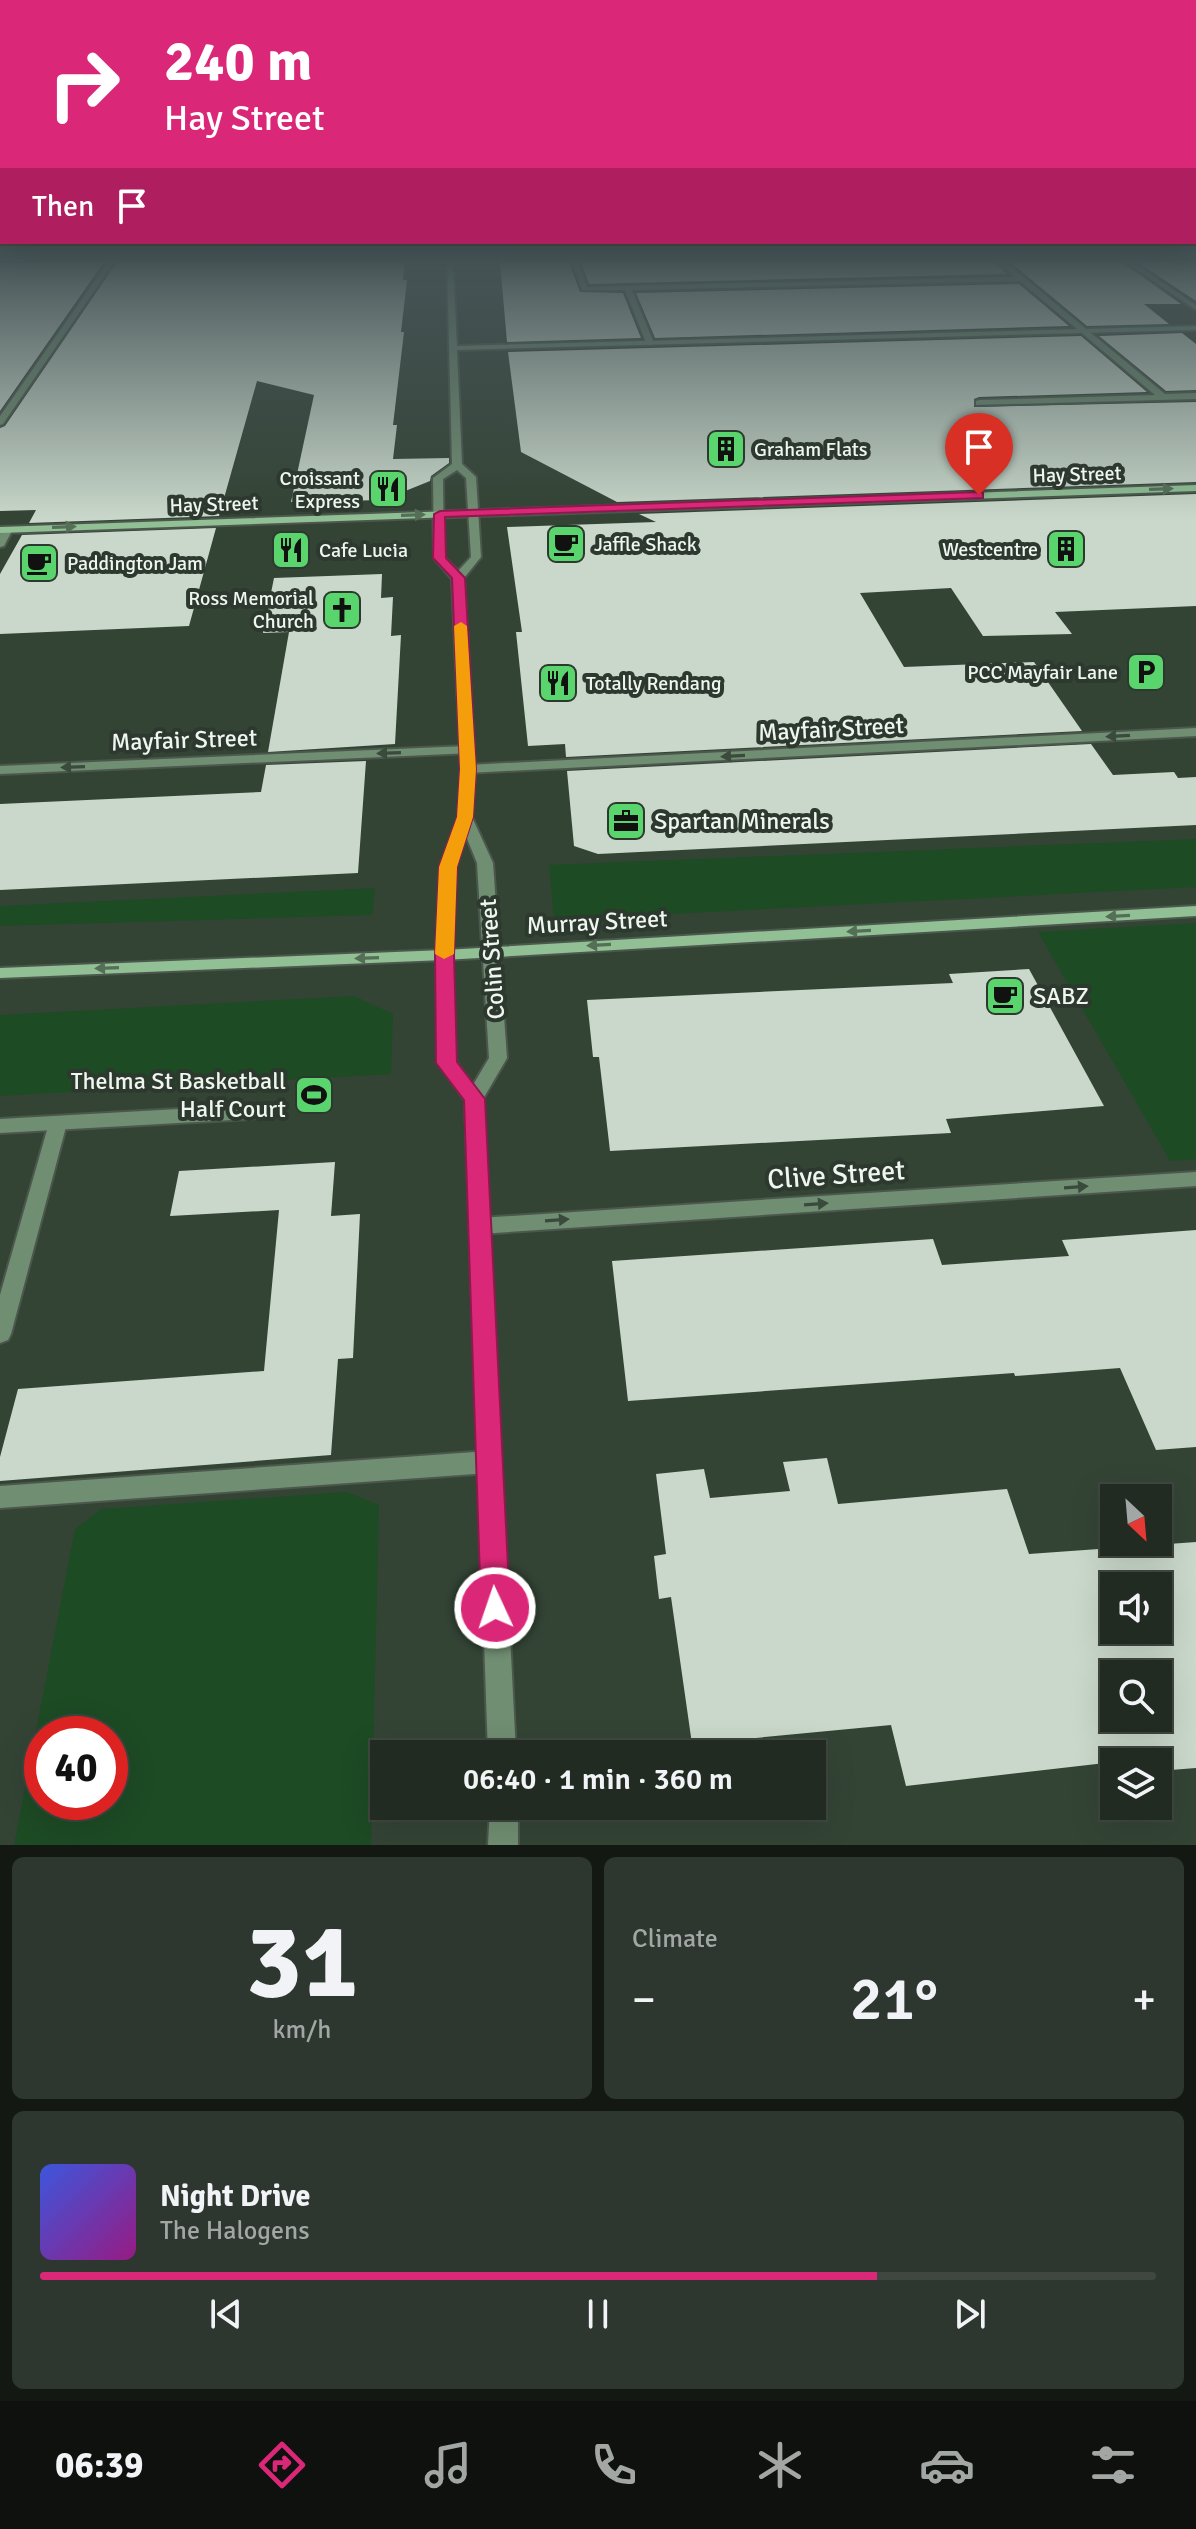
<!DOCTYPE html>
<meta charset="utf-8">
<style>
:root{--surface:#222b22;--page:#2e372f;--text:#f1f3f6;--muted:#a2a7a5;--line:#3f4740;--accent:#db2777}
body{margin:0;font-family:Signika,sans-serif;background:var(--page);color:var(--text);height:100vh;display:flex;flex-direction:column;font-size:30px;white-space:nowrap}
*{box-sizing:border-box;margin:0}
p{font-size:26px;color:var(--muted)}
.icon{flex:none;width:44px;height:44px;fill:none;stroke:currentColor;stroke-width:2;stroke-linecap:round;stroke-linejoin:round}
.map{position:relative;height:1845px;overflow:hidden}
.panel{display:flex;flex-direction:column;gap:12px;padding:12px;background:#131813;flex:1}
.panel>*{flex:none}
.guide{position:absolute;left:0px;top:0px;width:1196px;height:244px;box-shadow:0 8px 32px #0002,0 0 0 2px var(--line);background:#db2777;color:#fff;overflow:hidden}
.needle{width:52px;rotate:154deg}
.controls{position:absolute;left:1100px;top:1484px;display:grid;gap:16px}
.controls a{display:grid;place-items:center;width:72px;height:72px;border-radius:0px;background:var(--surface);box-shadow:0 8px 32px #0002,0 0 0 2px var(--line);font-size:40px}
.speed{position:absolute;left:24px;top:1716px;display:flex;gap:16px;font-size:40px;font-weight:700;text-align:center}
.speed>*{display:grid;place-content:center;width:104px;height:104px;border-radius:50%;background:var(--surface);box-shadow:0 8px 32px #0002,0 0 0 2px var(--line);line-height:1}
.speed .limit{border:12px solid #d22;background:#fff;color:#111}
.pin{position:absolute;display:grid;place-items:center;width:68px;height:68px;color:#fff;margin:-82px -34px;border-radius:50% 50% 50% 0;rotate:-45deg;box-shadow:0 0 8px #0007}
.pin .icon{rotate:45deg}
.me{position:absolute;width:88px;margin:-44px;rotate:357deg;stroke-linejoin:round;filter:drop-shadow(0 0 6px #0008)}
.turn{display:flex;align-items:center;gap:28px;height:168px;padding:0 32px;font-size:36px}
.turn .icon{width:104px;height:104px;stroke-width:2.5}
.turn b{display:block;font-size:56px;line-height:68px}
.then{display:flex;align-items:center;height:76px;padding:0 32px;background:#0003;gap:16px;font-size:30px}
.big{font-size:60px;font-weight:600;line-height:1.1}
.panel .tile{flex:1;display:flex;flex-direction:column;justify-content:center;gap:12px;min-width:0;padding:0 28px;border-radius:12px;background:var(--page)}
.panel .dial{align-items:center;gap:0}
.dial b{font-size:104px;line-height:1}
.song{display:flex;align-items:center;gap:24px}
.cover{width:96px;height:96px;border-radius:12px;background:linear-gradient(135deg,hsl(230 70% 55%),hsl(310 70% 35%))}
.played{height:8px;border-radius:4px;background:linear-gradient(90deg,var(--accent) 75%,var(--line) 75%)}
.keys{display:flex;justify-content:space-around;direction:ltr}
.heat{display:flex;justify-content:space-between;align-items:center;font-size:44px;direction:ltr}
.panel .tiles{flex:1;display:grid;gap:12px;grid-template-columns:1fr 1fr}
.tile:last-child{grid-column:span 2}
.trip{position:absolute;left:370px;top:1740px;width:456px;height:80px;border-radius:0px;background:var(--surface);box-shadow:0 8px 32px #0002,0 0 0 2px var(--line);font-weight:600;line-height:80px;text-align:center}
.dock{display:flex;height:128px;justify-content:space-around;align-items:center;background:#0e110e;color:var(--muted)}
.dock .icon{width:56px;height:56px}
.dock .active{color:var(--accent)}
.dock b{font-size:36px;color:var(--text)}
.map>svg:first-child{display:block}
.built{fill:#334435;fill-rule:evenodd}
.green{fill:#1d4b24;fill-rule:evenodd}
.building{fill:#c9d8ca;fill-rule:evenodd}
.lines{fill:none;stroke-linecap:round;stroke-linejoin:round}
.service-casing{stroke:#4c574d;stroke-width:4}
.minor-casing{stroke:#4c574d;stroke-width:4}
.tertiary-casing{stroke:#4c574d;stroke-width:4}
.secondary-casing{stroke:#4c574d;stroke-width:4}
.service{fill:#708e72;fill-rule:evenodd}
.minor{fill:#708e72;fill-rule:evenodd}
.tertiary{fill:#708e72;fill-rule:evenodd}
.secondary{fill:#90c094;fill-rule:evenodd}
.oneway{fill:#556f57}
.oneway2{fill:#3a4a3c}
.route{fill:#db2777;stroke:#8e194d;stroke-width:2}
.slow{fill:#f59e0b}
.labels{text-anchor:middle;stroke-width:8;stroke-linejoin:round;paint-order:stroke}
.far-poi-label{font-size:20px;fill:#eef6ef;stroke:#2d392e;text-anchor:start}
.far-street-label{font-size:20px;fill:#eef6ef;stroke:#2d392e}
.street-label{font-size:24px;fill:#eef6ef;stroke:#2d392e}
.poi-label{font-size:24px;fill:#eef6ef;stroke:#2d392e;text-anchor:start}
.near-street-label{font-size:28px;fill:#eef6ef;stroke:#2d392e}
</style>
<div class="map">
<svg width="1196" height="1845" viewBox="0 0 1196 1845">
<rect width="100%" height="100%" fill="#2d392e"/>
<!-- built -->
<path class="built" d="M0,262H1196V1845H0ZM1114,1498H1158V1542H1114ZM1114,1586H1158V1630H1114ZM1114,1674H1158V1718H1114ZM42,1734H110V1802H42ZM384,1754H812V1806H384ZM1114,1762H1158V1806H1114Z"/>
<!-- green -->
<path class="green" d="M1196,839V887L554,920L549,865Z
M375,888L372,915L0,926V906Z
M1196,923V1159L1170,1161L1038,932Z
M354,996L393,1014L391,1074L0,1096V1015Z
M346,1492L379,1505L371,1845H14L75,1529L101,1509ZM110,1734V1802H42V1734Z"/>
<!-- building -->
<path class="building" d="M52,262H104L0,411V263Z
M117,262H405L403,280H407L401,332H404L393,425H397L393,459L449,458V463L431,476L430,481L383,500L291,502L314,395L257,381L219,516L29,523L36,510L0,511V428L5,426Z
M500,262H569L580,292L623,293L641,338L507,342Z
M581,262H995L1007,274L589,284Z
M1010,262H1122L1181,304H1144L1169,324L1087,326Z
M1137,262H1196V301Z
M1019,284L1069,326L655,338L636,293Z
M1182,333L1196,344V390L1166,391L1099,336Z
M1081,336L1147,392L979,397L974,399V407L1196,402V482L617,502L521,452L508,352Z
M1196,494V606L1055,612L1072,634L983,636L951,588L860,593L904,667L1034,662L1082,731L566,757L565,744L528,746L516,632H522L507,527L656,522L639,514Z
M216,528L189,626L0,634V574L22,535Z
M382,574L381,598L393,597L391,636L401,635L395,744L268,752L289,632L263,633L274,578Z
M1091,744L1113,775L1174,772L1178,778L1196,777V825L598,854L574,846L567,771Z
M366,761L358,873L0,890V804L261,792L266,765Z
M1029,969L1104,1106L946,1119L951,1133L610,1151L599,1057H593L587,1000L953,983L949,974Z
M335,1162L331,1216L360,1214L353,1358L338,1359L331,1455L0,1481V1457L18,1389L264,1371L279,1210L170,1216L179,1171Z
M1196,1230V1447L1156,1450L1120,1368L1015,1376L1014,1373L628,1401L612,1261L933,1239L942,1265L1069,1256L1062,1240Z
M827,1458L838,1504L1007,1489L1029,1554L1196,1542V1768L1158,1771V1759L1114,1762L906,1786L891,1725L692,1744L671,1597L659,1599L654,1556L666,1554L656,1474L704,1469L710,1498L790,1491L783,1462ZM1114,1586H1158V1630H1114ZM1114,1674H1158V1718H1114Z"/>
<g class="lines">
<defs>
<path id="service" d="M572,262H578L587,287L1015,277L998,262H1005L1165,394L1196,393V399L976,405V401L979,400L1155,395L1020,281L632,290L654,343L650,345L646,343L625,290H582Z
M58,1116L65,1118L67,1123L11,1334L8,1340L0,1343V1295L49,1123L51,1118Z
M489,1451L497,1455L501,1462L497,1469L489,1473L0,1508V1486Z"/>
<path id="minor" d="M108,262H114L3,424L0,425V416Z
M4,527L13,529L4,546L0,547V534Z
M1196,728V736L468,773L461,769L468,765Z
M467,746L472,747V753L0,774V766Z
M250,1105L257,1107L259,1112L257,1117L250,1119L0,1133V1119Z
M1196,1172V1186L479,1234L472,1231L469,1226L472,1221L479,1218Z"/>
<path id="tertiary" d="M447,262H453L457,346L1196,326V330L457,350L462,464L476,477L481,557L464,578L475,769L472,817L493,863L507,1058L483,1099L516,1754H488L465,1100L438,1063L436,955L440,867L458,817L461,769L452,579L434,558L433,478L452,464ZM457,470L466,478L471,557L458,571L444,557L443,479ZM466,836L477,863L489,1058L473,1085L456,1062L452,955L456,867Z
M1125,262H1132L1196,305V310Z
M490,1806H518V1845H488Z"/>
<path id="secondary" d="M1196,485V491L0,533V527Z
M1196,906V916L444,960L0,978V968L444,950Z"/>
</defs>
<!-- service casing -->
<use href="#service" class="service-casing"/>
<!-- minor casing -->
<use href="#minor" class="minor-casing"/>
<!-- tertiary casing -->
<use href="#tertiary" class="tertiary-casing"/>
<!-- secondary casing -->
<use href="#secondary" class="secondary-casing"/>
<!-- service -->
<use href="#service" class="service"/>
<!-- minor -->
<use href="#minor" class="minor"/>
<!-- tertiary -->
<use href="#tertiary" class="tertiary"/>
<!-- secondary -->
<use href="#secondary" class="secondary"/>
</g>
<!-- one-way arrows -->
<defs><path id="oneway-solid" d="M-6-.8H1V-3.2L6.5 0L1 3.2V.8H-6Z" transform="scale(2)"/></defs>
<g class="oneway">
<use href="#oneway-solid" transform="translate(1161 489) rotate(-2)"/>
<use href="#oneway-solid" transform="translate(413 515) rotate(-2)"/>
<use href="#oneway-solid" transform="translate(64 527) rotate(-2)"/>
<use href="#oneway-solid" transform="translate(1118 916) rotate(177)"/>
<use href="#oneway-solid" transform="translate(859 931) rotate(177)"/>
<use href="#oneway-solid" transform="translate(599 945) rotate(177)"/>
<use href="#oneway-solid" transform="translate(367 958) rotate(178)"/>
<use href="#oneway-solid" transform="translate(107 968) rotate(178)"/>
</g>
<g class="oneway2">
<use href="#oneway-solid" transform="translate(1118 736) rotate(177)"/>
<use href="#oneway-solid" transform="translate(389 753) rotate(178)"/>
<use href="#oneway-solid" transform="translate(733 756) rotate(177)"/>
<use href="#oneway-solid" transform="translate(73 767) rotate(178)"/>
<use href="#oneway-solid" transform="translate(1076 1187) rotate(-4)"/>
<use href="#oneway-solid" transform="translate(816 1204) rotate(-4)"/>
<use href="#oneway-solid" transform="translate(557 1220) rotate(-4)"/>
</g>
<!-- sky -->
<linearGradient id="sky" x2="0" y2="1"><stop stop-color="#191f19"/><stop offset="0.5" stop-color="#465457"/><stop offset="1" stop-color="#465457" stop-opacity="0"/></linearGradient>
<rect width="1196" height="520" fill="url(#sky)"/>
<!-- route -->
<path class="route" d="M979,492L983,493V498L445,517L446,558L465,578L476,769L473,817L457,867L454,955L457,1062L485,1099L510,1608L506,1618L495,1622L485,1618L481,1608L464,1100L436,1063L435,955L439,867L457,817L460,769L452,578L433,558L434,514L440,511Z"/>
<!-- slow -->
<path class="slow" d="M461,622L467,626L476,769L473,817L457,867L454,954L444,959L435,954L439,867L457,817L460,769L454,626Z"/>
<!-- icons -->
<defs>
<symbol id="building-square" viewBox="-11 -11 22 22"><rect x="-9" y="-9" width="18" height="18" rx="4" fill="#5ad56e" stroke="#2d392e"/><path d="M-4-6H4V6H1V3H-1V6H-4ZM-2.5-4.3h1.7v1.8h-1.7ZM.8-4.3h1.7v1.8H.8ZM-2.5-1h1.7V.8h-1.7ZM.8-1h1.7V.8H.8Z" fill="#111"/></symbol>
<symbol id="restaurant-square" viewBox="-11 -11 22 22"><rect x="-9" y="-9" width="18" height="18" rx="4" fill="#5ad56e" stroke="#2d392e"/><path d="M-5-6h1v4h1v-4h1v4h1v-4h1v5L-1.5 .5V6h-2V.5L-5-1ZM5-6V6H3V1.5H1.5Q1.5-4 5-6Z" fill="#111"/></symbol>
<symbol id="cafe-square" viewBox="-11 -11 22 22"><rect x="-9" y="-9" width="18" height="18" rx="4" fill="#5ad56e" stroke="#2d392e"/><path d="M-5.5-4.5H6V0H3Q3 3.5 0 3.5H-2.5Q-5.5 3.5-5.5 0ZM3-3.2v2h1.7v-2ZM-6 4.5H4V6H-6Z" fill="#111"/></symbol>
<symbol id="church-square" viewBox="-11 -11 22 22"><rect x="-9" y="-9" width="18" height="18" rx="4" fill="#5ad56e" stroke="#2d392e"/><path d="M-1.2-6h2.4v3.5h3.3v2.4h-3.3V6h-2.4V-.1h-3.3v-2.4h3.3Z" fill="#111"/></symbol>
<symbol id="parking-square" viewBox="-11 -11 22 22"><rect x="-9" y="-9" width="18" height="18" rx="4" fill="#5ad56e" stroke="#2d392e"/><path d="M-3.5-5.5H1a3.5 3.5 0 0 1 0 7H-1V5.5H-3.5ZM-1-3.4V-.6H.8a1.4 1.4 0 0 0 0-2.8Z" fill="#111"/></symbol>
<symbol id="office-square" viewBox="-11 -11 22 22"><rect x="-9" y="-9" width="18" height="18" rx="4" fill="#5ad56e" stroke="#2d392e"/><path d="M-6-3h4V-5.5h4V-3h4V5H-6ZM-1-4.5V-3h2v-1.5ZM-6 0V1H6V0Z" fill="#111"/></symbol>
<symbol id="stadium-square" viewBox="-11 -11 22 22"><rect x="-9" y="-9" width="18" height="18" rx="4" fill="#5ad56e" stroke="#2d392e"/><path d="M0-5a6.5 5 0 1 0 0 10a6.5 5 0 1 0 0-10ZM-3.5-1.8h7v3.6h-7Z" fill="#111"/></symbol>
</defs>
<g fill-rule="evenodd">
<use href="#building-square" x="704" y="427" width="44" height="44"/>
<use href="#restaurant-square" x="366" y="467" width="44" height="44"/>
<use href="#cafe-square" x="544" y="522" width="44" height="44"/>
<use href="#building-square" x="1044" y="527" width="44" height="44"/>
<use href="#restaurant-square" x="269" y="528" width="44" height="44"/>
<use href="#cafe-square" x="17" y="541" width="44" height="44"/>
<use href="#church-square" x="320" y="588" width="44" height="44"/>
<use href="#parking-square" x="1124" y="650" width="44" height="44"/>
<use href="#restaurant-square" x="536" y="661" width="44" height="44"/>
<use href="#office-square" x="604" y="799" width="44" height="44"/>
<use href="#cafe-square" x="983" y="974" width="44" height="44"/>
<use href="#stadium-square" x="292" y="1073" width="44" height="44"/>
</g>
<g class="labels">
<!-- far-poi labels -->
<g class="far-poi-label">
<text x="754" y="456">Graham Flats</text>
<text x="360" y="485" text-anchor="end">Croissant<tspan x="360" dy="23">Express</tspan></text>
<text x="594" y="551">Jaffle Shack</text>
<text x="1038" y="556" text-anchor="end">Westcentre</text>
<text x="319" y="557">Cafe Lucia</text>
<text x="67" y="570">Paddington Jam</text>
<text x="314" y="605" text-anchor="end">Ross Memorial<tspan x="314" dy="23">Church</tspan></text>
<text x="1118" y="679" text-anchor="end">PCC Mayfair Lane</text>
<text x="586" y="690">Totally Rendang</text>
</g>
<!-- far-street labels -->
<g class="far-street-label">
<text transform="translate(1077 474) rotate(-2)" y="7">Hay Street</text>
<text transform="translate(214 504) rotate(-2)" y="7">Hay Street</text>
</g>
<!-- street labels -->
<g class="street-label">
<text transform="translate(831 729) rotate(-3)" y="8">Mayfair Street</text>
<text transform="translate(184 740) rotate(-2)" y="8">Mayfair Street</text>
<text transform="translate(597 922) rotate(-3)" y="8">Murray Street</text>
<text transform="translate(492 959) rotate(-94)" y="8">Colin Street</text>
</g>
<!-- poi labels -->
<g class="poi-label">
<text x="654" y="829">Spartan Minerals</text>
<text x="1033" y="1004">SABZ</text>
<text x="286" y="1089" text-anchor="end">Thelma St Basketball<tspan x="286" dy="28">Half Court</tspan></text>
</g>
<!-- near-street labels -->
<g class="near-street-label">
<text transform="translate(836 1174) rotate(-4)" y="10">Clive Street</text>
</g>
</g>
</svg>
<div class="controls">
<a><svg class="needle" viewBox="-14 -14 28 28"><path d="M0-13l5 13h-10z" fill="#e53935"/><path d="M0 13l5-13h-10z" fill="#a2a7a5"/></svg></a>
<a><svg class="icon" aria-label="sound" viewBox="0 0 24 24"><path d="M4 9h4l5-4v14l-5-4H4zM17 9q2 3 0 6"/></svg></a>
<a><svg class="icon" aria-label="search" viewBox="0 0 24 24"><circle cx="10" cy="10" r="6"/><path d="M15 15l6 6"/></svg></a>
<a><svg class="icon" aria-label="layers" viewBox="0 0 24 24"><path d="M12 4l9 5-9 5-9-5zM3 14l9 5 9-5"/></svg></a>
</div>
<div class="speed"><div class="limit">40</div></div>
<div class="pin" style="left:979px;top:495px;background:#d93025"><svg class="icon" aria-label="arrive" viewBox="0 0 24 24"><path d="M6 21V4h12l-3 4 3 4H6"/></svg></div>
<svg class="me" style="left:495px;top:1608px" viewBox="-20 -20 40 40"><circle r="17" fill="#db2777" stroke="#fff" stroke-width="3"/><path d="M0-11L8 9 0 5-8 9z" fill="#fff"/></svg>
<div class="trip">06:40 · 1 min · 360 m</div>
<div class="guide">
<div class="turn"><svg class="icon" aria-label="right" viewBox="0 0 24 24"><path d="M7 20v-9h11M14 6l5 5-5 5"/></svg><div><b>240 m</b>Hay Street</div></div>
<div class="then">Then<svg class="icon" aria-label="arrive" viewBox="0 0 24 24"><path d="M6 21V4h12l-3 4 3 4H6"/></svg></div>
</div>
</div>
<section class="panel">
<div class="tiles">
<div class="tile dial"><b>31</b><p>km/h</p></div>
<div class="tile"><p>Climate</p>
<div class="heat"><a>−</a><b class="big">21°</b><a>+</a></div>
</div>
<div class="tile">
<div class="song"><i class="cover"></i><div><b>Night Drive</b><p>The Halogens</p></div></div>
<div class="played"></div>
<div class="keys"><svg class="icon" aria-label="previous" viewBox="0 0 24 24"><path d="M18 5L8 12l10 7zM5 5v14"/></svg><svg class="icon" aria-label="pause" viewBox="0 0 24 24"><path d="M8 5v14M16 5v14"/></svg><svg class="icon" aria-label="next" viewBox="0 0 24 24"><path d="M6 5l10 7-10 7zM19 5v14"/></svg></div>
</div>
</div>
</section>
<nav class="dock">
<b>06:39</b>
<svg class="icon active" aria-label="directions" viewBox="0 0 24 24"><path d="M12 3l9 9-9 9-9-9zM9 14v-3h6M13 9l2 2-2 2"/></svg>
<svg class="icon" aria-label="music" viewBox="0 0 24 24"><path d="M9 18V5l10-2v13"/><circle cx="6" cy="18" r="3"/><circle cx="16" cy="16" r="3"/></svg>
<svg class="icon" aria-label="phone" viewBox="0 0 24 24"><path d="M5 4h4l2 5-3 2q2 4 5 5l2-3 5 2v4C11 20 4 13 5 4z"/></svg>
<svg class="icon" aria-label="climate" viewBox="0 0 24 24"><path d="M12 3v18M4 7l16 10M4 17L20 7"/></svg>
<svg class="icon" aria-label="car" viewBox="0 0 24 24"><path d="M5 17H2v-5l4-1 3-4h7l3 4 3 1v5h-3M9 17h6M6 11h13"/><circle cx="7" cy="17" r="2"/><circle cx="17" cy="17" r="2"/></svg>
<svg class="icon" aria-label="filters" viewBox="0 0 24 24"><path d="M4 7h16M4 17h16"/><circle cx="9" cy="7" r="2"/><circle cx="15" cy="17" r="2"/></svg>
</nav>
